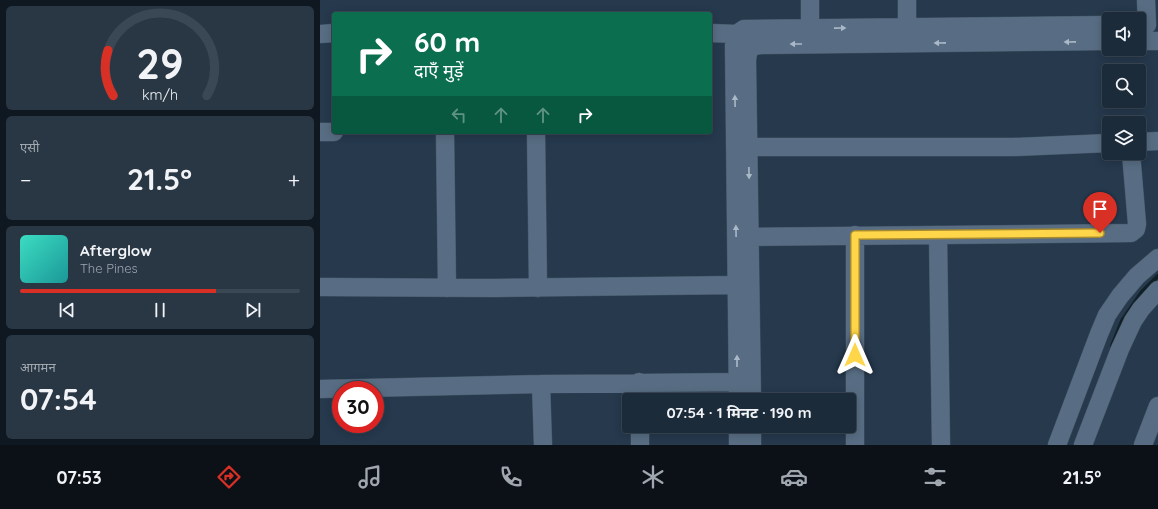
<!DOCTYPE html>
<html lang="hi">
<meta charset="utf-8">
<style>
:root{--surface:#1c2b3a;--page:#293745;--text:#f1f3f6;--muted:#a0a7af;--line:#3a4754;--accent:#d93025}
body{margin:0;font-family:Quicksand,"Noto Sans Devanagari",sans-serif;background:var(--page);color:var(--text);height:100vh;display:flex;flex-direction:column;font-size:15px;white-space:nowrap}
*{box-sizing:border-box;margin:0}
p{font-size:13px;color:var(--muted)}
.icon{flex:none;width:22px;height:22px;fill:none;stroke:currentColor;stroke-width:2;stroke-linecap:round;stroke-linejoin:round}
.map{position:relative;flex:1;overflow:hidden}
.sheet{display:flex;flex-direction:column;gap:6px;padding:6px;background:#0f1820;width:320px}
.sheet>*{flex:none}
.top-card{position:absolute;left:12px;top:12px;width:380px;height:122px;border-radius:4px;box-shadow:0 2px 10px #0003,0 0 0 1px var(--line);background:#0b6e4f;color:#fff;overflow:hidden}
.controls{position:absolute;left:782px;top:12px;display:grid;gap:8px}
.controls a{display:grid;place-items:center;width:44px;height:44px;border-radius:4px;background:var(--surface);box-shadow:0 2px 10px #0003,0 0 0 1px var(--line);font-size:20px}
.speed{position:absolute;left:12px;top:381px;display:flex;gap:8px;font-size:20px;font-weight:700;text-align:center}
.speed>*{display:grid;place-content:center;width:52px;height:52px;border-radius:50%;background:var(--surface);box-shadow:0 2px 10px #0003,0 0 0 1px var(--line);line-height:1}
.speed .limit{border:6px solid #d22;background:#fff;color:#111}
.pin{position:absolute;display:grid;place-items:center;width:34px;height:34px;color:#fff;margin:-41px -17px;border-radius:50% 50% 50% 0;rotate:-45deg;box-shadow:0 0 4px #0007}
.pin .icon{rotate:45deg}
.me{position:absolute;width:44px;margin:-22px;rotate:0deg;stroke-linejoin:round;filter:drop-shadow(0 0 3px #0008)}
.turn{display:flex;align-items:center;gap:14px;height:84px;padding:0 16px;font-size:18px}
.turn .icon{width:52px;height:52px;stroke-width:2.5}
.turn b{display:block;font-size:28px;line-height:34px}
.lanes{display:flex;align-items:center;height:38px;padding:0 16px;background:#0003;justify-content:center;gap:20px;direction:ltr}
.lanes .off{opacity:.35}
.big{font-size:30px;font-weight:700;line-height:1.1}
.sheet .tile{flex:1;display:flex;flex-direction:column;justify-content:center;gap:6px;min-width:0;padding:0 14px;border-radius:6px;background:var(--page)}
.sheet .dial{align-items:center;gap:0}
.dial svg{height:104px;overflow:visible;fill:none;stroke:var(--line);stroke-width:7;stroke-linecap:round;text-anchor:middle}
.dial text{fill:var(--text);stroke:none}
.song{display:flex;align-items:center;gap:12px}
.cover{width:48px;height:48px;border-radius:6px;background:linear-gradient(135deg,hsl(170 70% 55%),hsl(180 70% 35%))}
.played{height:4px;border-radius:2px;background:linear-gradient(90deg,var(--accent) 70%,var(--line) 70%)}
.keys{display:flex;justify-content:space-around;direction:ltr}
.heat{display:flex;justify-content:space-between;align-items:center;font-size:22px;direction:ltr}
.trip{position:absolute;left:302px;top:393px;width:234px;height:40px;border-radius:4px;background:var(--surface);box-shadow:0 2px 10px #0003,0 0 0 1px var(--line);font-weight:700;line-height:40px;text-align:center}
.menu{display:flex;height:64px;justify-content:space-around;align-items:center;background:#0b1117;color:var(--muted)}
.menu .icon{width:28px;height:28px}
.menu .selected{color:var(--accent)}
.menu b{font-size:18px;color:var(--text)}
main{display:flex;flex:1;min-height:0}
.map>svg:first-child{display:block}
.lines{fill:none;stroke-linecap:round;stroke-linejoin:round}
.stream{stroke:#102026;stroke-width:4}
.minor-casing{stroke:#435464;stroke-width:19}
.minor{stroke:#586d83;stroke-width:18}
.oneway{fill:#aab9c8}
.route-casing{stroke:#a68a30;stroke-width:10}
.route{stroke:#ffd54a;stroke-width:7}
</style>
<main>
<section class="sheet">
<div class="tile dial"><svg viewBox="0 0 100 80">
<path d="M14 69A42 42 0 1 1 86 69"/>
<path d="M14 69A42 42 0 0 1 10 34" stroke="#d93025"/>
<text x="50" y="56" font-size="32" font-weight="700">29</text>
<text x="50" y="72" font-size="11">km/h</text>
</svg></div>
<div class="tile"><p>एसी</p>
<div class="heat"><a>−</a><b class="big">21.5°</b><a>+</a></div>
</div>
<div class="tile">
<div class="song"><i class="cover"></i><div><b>Afterglow</b><p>The Pines</p></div></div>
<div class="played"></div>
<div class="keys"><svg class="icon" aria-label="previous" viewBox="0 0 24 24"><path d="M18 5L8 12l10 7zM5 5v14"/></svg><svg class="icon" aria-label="pause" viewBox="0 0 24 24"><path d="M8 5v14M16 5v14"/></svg><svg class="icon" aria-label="next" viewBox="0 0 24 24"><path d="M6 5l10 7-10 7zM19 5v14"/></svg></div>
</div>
<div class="tile"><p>आगमन</p><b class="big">07:54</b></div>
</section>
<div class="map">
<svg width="838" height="445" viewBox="0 0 838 445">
<rect width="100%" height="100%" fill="#26394d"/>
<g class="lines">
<!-- stream -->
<path class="stream" d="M792,346L802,321L822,292L838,276"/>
<defs>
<path id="minor" d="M490,0V29
M587,0V27
M826,0L827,25
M390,33L417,34L424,42
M0,34L14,33
M819,41H838
M0,132H14
M125,132L127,288
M216,132L218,288
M819,142L838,141
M428,147H694L789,143
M535,235V445
M618,235L621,445
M430,237L811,233L816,229L817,224L811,153
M0,287L175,288L417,285
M319,382V400
M221,384L223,445
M0,389L221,384L417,382
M418,400L414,46C414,36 416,34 424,29L789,25
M432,400L427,61C428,49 430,46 442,45L789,41
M320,426V445
M418,426V445
M432,426V445
M737,445L779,334L787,315L800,296L817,276L838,258
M763,445L800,349L813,321L821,309L838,290
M823,445L838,406"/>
</defs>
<!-- minor casing -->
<use href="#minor" class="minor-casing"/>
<!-- minor -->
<use href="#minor" class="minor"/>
</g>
<!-- one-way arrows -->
<defs><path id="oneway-solid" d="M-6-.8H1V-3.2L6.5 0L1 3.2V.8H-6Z"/></defs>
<g class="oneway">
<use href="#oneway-solid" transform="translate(520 28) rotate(-1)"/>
<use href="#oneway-solid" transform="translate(750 42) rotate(179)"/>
<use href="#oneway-solid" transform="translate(620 43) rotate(179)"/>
<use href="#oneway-solid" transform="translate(476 44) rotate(180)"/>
<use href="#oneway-solid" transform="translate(415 101) rotate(-91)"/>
<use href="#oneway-solid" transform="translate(429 173) rotate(89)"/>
<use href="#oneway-solid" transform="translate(416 231) rotate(-91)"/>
<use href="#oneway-solid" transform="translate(417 361) rotate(-90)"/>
</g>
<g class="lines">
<defs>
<path id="route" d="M535,355V235L780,233"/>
</defs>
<!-- route casing -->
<use href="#route" class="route-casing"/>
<!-- route -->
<use href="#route" class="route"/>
</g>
</svg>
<div class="controls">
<a><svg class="icon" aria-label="sound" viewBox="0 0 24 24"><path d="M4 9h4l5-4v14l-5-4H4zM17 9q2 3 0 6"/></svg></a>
<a><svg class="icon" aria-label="search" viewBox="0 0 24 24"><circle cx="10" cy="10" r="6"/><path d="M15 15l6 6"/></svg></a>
<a><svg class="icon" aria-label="layers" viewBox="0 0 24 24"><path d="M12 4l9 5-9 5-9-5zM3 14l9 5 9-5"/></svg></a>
</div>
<div class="speed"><div class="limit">30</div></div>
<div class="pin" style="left:780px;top:233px;background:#d93025"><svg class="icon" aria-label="arrive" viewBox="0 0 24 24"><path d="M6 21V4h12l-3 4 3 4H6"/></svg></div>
<svg class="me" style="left:535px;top:355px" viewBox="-20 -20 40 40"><path d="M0-17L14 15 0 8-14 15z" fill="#ffd54a" stroke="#fff" stroke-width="4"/></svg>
<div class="trip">07:54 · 1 मिनट · 190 m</div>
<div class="top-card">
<div class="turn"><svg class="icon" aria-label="right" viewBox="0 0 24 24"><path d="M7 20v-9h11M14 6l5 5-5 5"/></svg><div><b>60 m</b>दाएँ मुड़ें</div></div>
<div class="lanes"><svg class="icon off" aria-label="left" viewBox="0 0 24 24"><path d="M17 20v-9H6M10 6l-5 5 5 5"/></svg><svg class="icon off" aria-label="ahead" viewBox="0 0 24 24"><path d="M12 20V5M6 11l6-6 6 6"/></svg><svg class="icon off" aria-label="ahead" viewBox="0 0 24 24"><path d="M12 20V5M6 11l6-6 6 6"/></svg><svg class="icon" aria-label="right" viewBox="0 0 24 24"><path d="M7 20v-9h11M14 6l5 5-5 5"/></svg></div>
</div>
</div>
</main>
<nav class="menu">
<b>07:53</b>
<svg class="icon selected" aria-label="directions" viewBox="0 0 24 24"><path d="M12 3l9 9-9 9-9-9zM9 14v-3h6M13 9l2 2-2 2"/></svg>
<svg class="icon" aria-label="music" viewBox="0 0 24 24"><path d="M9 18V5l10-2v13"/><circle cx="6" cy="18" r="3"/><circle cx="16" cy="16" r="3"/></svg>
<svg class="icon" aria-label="phone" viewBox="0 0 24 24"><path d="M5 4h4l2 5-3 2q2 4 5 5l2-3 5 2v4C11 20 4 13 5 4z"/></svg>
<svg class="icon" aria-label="climate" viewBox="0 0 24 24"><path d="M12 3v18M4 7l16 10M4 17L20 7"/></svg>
<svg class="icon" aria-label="car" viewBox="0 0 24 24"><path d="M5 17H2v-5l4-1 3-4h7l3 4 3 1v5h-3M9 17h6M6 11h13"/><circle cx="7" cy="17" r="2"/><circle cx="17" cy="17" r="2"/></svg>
<svg class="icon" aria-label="filters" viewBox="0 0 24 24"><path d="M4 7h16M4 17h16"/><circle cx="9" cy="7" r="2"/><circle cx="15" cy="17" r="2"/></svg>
<b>21.5°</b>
</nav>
